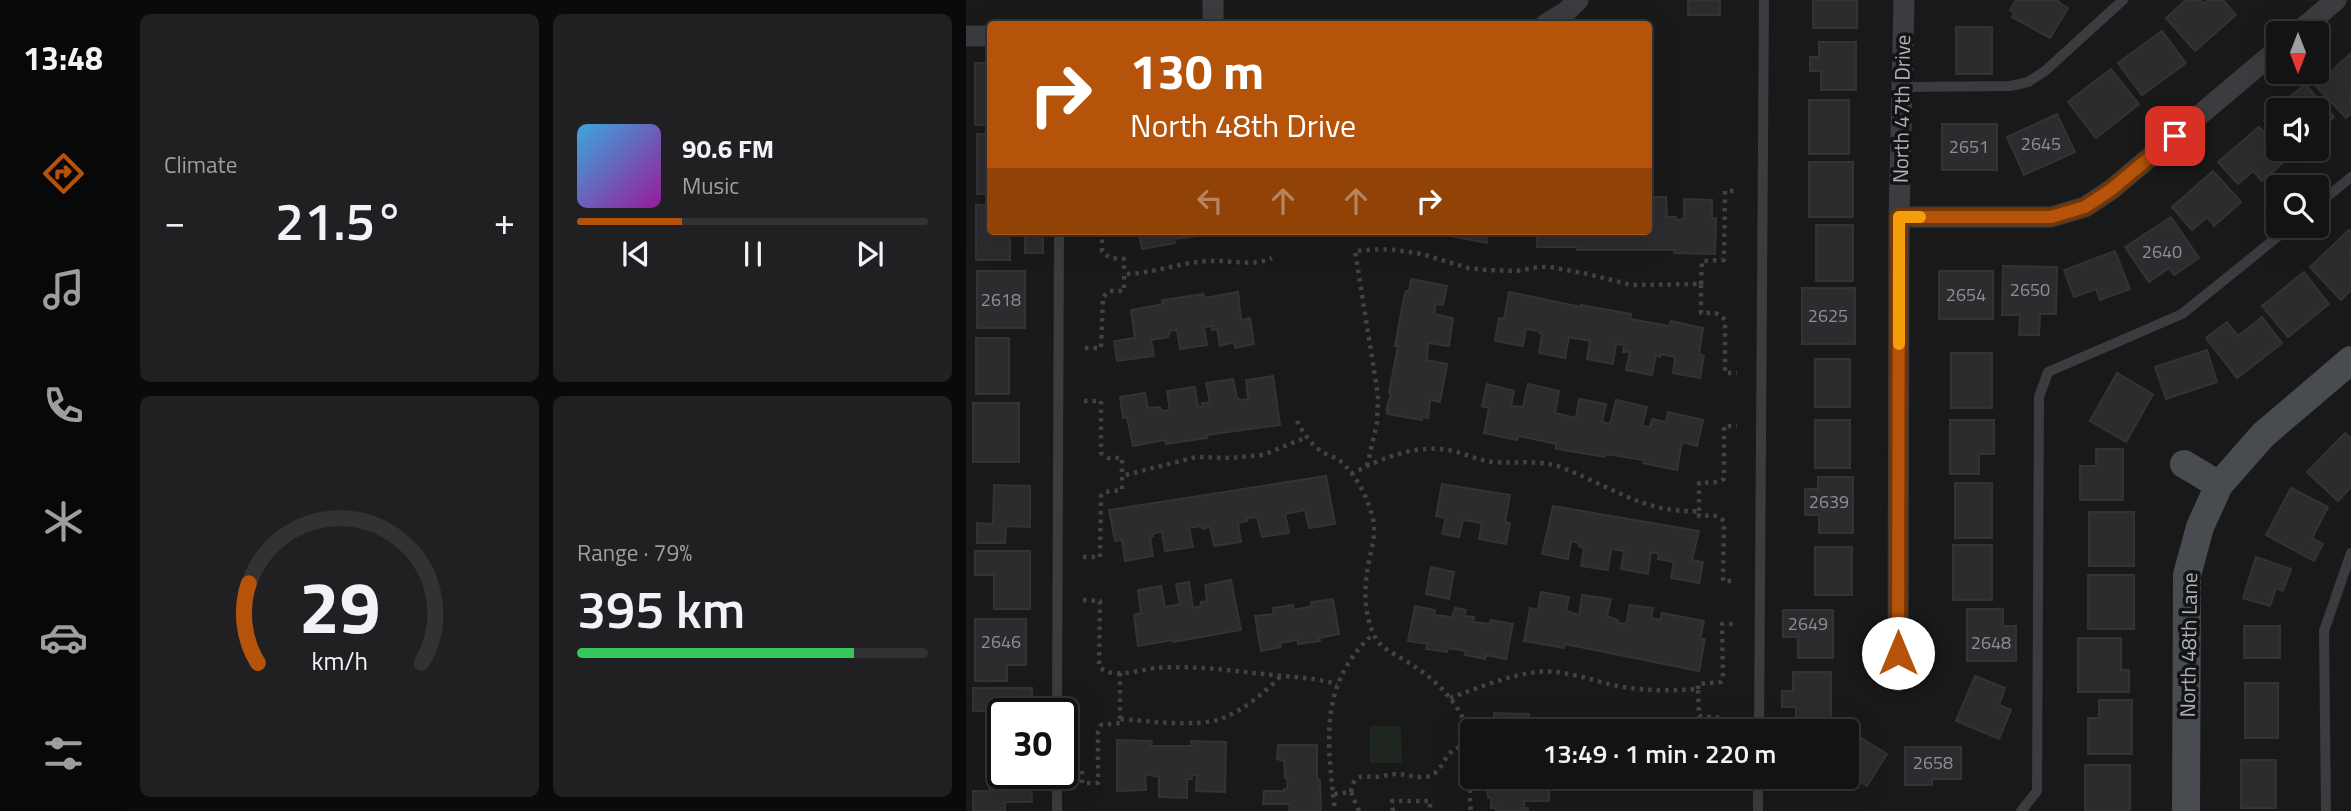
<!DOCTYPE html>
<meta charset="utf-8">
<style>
:root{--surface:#131314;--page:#202022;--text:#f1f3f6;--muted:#9d9ea0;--line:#323234;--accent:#b45309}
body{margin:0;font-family:"Titillium Web",sans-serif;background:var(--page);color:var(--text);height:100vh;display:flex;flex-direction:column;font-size:26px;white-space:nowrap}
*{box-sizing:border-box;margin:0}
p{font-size:23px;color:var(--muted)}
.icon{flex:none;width:38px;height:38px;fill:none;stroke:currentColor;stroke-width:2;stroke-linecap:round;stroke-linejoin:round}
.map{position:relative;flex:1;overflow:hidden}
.details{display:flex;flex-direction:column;gap:14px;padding:14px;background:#0a0a0b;width:840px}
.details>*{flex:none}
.hud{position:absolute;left:21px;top:21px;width:665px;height:214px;border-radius:7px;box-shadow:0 7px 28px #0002,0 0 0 2px var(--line);background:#b45309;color:#fff;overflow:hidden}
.needle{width:46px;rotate:180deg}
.buttons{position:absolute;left:1300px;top:21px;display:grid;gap:14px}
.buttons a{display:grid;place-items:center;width:63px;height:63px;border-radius:7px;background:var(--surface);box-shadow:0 7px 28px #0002,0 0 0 2px var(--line);font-size:35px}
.speed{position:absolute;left:21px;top:698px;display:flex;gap:14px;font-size:35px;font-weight:700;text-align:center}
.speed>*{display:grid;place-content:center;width:91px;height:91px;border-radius:50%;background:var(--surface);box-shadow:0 7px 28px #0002,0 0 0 2px var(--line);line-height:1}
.speed .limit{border:4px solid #111;border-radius:10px;background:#fff;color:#111}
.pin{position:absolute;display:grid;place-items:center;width:60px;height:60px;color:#fff;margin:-30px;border-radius:14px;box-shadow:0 4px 10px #0006}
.me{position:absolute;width:77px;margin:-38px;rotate:0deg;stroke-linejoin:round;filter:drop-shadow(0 0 5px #0008)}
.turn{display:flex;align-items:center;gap:24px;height:147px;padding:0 28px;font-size:32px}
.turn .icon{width:91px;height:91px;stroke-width:2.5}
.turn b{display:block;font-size:49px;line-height:60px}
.lanes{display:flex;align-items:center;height:66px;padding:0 28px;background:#0003;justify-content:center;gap:35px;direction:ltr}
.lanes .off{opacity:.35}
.big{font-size:52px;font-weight:600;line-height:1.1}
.details .tile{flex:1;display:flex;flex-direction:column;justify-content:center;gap:10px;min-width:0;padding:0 24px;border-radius:10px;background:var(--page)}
.details .dial{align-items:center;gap:0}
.dial svg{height:182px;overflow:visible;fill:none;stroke:var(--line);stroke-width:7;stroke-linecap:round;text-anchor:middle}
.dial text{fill:var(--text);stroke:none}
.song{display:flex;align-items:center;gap:21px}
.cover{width:84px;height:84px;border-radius:10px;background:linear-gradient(135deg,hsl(200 70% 55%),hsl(300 70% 35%))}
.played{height:7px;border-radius:4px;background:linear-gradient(90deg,var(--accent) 30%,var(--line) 30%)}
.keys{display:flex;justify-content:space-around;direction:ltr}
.heat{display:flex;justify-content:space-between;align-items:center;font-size:38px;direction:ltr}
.charge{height:10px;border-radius:5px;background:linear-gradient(90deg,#34c759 79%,var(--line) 0)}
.details .tiles{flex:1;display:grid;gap:14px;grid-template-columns:repeat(2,1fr)}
.trip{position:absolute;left:494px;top:719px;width:399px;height:70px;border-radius:7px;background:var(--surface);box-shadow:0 7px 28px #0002,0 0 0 2px var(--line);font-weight:600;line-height:70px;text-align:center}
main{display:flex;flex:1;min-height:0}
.dock{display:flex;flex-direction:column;width:126px;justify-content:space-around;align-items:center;background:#080808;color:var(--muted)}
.dock .icon{width:49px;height:49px}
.dock .current{color:var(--accent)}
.dock b{font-size:32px;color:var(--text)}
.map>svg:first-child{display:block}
.green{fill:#1f251f}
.building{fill:#2c2c2e;stroke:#333336;stroke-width:2}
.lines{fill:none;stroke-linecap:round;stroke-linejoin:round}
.path{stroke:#404346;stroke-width:4.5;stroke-dasharray:3.5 5;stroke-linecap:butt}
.lane{stroke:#3a3c3f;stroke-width:10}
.street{stroke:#3a3c3f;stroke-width:21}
.secondary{stroke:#484b4f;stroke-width:28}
.route-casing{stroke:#753606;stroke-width:18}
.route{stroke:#b45309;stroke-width:12}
.slow{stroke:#f59e0b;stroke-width:12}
.labels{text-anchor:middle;stroke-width:7;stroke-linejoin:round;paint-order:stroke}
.number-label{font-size:18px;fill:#8b9096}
.street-label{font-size:21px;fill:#acb2b9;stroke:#141416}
</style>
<main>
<nav class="dock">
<b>13:48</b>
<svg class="icon current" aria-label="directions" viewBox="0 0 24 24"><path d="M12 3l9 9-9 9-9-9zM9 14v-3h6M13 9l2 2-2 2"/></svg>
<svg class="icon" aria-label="music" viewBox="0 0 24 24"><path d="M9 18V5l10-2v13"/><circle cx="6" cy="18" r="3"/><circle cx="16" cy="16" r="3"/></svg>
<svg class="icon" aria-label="phone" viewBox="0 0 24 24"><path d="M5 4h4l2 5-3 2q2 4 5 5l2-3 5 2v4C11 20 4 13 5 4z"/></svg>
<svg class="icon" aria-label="climate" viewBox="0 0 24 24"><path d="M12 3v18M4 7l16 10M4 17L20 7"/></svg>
<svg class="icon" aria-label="car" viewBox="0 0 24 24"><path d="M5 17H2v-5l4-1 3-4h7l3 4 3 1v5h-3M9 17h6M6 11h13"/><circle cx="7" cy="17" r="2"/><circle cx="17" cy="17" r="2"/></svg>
<svg class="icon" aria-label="filters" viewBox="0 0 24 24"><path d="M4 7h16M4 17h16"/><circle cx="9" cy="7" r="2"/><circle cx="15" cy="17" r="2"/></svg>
</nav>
<section class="details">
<div class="tiles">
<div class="tile"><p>Climate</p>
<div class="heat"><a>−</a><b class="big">21.5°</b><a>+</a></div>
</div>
<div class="tile">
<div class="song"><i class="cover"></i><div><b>90.6 FM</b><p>Music</p></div></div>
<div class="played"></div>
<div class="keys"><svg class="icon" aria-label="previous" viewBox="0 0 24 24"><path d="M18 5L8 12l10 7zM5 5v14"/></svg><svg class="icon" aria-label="pause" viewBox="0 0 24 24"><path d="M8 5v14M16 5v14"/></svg><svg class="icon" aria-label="next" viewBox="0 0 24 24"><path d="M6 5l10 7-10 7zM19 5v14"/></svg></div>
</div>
<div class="tile dial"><svg viewBox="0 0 100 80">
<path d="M14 69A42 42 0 1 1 86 69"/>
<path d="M14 69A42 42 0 0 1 10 34" stroke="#b45309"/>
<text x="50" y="56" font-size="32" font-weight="700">29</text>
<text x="50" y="72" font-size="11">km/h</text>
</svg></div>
<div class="tile"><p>Range · 79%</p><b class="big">395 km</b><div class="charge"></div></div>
</div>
</section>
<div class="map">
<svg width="1385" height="811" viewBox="0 0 1385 811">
<rect width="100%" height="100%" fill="#19191a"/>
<!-- green -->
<path class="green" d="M404,726H435L436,763H404Z"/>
<!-- building -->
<path class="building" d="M722,0H754V15H722Z
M847,0H891V28H847Z
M1050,0H1093L1092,2L1102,8L1084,38L1046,17L1048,13L1044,10Z
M1220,0H1234L1237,4L1242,0H1257L1270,15L1229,51L1200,18Z
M990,27H1026V74H990Z
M1196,31L1220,63L1176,95L1152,63Z
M853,42H890V90H855V71H844V57H853Z
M1385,53V114L1380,118L1350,86Z
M9,63H24V125H9Z
M1145,69L1173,104L1130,138L1102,102Z
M1339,84L1368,117L1351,132V110H1312V136L1298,120Z
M843,100H883V154H843Z
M1091,114L1109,152L1058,175L1041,137Z
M976,124H1031V170H976Z
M1293,127L1321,159L1296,181L1287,171L1272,184L1252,162Z
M11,134H24V194H11Z
M1324,149H1351L1336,162Z
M843,162H887V217H843Z
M1247,171L1275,202L1248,226L1241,217L1226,230L1206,207Z
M682,197H700L701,217H710V220L718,219V199L746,200V219L750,218L749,254L708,253L709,250H611V247H571V231H682Z
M10,205H24V231H44V260H10Z
M1205,217L1233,258L1208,275L1203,268L1183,282L1159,247Z
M850,225H887V281H850Z
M1383,230L1385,232V290L1375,300L1344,267Z
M59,231H77V253H59Z
M172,231H273L208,239L209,243L176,249Z
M483,231H522L521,243L485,236L487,231Z
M1149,251L1164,289L1134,300L1130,289L1108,297L1098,270Z
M1037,266L1091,267L1090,314H1074L1073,335H1053L1054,315H1036Z
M11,271H59V328H11Z
M973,271H1027V319H973Z
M1338,272L1363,304L1322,337L1296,306Z
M445,279L481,286L477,305L470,304L468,314L487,318L483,346L462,343L461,360L481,364L474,402L464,400L462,418L456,417V420L421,414L422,410H420L425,394L423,393L432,346H429L438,297L440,291H443Z
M836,288H889V344H836Z
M272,292L275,320L284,318L288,344L269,348L268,342L254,346L251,329L246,330V326L238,327L241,345L214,349L211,330L204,331L202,337L185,340L188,356L151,361L148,341L169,338L165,310L197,304L196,300L237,294L239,298Z
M543,292L615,307V305L665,314L664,319L703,326L705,321L737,328L733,354L738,356L734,378L707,373L709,357L695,354L694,357L690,355L686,375L660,370L664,352H657L658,345L650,344L647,364L621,359L624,341L603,337L599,358L573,353L576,334L573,333L574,331L560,329L557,346L529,341L533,318L538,319Z
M1296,317L1316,343L1271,378L1240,338L1261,322L1272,336Z
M10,338H43V394H10Z
M1241,350L1251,382L1200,399L1189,367Z
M985,353H1026V408H985Z
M849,359H884V407H849Z
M1151,373L1187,394L1160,442L1124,421Z
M307,376L314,425L240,435L241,438L200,444L199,440L167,446L161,417L157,418L154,397L179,393L182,408L194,407L196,411L204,410L201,391L229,387L232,407L237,406L236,403H244L240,383L267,379L271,398L275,400L282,399L280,380Z
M521,384L548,391L545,406L557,407L562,384L593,391L589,413L610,418L613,399L640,404L636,422L644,424L650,400L681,407L676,426L684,427L686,419L700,422L702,412L737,420L731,446L716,442L711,470L677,463L678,460L640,454L639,457L590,449V444L553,436L551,440L518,433L523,408L516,406Z
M7,403H53V462H7Z
M849,420H884V468H849Z
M984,420H1028V454H1013V474H984Z
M1379,433L1385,438V487L1372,501L1341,472Z
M1130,449H1157V500H1114V466H1130Z
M360,476L369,524L343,528L339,510L319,514L323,533L296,537L291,517L281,518V521L272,523L275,542L248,546L244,527L237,529L235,526L223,528L227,547L199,551L196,531L186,534L187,536L184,537L187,556L159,561L156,540L149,541L143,510Z
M852,477H887V533H853V515H839V489H852Z
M989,483H1026V538H989Z
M476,484L544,495L539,522L544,523L540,544L513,539L516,523L497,520L493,537L476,534L480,518L470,516Z
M28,485L64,486V527L40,526L39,543H11V523L27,524Z
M1325,488L1362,507L1346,538L1357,544L1348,561L1300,535Z
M587,506L733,531L726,560L737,562L733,583L705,578L708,562L692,559L693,554L685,552L682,574L655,569L658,551L645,549L642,570L615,566L618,548L613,546V543L605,541L602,559L576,554Z
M1123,512H1168V566H1123Z
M987,545H1026V600H987Z
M849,547H886V595H849Z
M9,551H64V609H28V575H9Z
M1290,557L1325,569L1317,591L1310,588L1304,606L1277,598Z
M465,567L488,572L483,599L460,594Z
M1122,575H1168V629H1122Z
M265,580L275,630L207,642L206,640L172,646L168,615L175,613L172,590L195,586L199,607L214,604L210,584L223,582L227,608L235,606V602L241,601L239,585Z
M575,592L603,597L600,611L613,615L616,595L645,599L641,616L652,620L651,623L660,624L664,605L687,608L685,618L694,620L696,613L738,621L734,639H739L733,671L599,644L598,648L558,641L564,608L572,610Z
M367,599L373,634L353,638L354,641L332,644V640L314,643L315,647L295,651L289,616L308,614L307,608L327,605L328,610L346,606L345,602Z
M449,606L469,610L468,615L486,617L489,608L500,610L498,616L508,617L507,622L524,624L525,620L547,624L540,659L520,655L519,659L499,655L500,651L482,648L481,652L460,649L462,644L442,641Z
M1001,609H1037V626H1050V661H1001Z
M817,610H867V658H832V637H817Z
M9,619H60V665H41V681H9Z
M1278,626H1314V658H1278Z
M1112,638H1155V670H1163V692H1112Z
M827,672H865V728H830V707H816V691H827Z
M1009,676L1039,688L1033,705L1045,710L1033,739L990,721Z
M1279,683H1312V738H1279Z
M7,688H66V714H37V745H26V711H7Z
M1133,700H1166V754H1122V718H1133Z
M528,713L563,714V732H524V728L528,726Z
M616,726H657L656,731L678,732H616Z
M704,728H745V732H704Z
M879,728L921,754L901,786L880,773V732H876Z
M151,740L186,741L185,746H226L225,741L260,742L259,792L230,791L231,775H225L226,779H221V798L193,797V777L179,774L180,790L151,791Z
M312,745H351V779L354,780L355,811H323L324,804H297L298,791H318V789H321L322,779L319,778L318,761L311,759Z
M939,747H995V779H966V785H939Z
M24,755H37V774H65L66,802H39V811H7V791H24Z
M1275,760H1310V808H1275Z
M1119,765H1164V811H1119Z
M526,777H563V786H583V801H558V808H562V811H530V808H525V798H522L521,789H526Z
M667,777H696V783H666Z"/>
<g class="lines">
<!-- path -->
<path class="path" d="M136,231V251L144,258L158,259V274
M735,284L736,261L758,260L759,191H772
M119,348H135L137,297L143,291H158V274C188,274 216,261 246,261C266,260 287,267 306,258
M118,401H135V453L142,458H156V476
M331,421C337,433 346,446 358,453C363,456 369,457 373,460C390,474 402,498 407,519C410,534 406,547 403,561C398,586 397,611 408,635C415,649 427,653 440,661C465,676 490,698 500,726C510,754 501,783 505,811
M401,466L411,423L412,395L389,251L415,249L430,250L456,254L502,268L520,270L551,271L572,267H584L622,274L665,285L735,284V313C745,313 754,311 759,321V373H771
M385,474C416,458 452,443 487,451C501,454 513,461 528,462C552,464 574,459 597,468C644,486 680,514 733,511V516C743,516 753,513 758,522L757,581H770
M733,511V483L752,482L758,479V426H771
M117,557H134L135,496L138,492L156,490V476L230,457L264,458L297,455L341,437
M117,600L134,601L133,666C144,680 174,670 189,668C228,665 268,671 307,675C328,677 350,678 371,684
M154,673V719
M732,689V684L755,682L757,677L756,624H769
M484,698C512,688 542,675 572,672C599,669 626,681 652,686C678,691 705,691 732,689L733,716L755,718L757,732
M116,771V783H132V732L135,725L154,723V719C180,721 233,728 257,718C278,710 299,692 315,676
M385,792C386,786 387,781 392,778C397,775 403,777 408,777C416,777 423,774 430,774C440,774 449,778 458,777C482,775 474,744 505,746
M367,794L369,811
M393,811L385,792L367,794C360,731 357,680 407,634
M427,811L426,801H464V811"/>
<!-- lane -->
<path class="lane" d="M937,87L1044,86L1062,82L1079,71L1157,0
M1351,205L1385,177
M91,714L93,231
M793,732L798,0
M91,811V774
M792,811V777
M1055,811L1071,791L1073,397L1082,372L1216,314L1325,226
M1360,811L1358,631L1385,553"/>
<!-- street -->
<path class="street" d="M247,0V24
M580,24L600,12L612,0
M1331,33L1370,0
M0,36H24
M933,217H1085L1119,207L1146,189L1312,49
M932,681L933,217L938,0"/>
<!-- secondary -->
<path class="secondary" d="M1218,464L1253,485
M1220,811L1221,575L1234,527L1253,485L1297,435L1385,360"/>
</g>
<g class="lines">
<defs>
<path id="route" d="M932,653L933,217H1085L1119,207L1146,189L1209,136"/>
</defs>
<!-- route casing -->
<use href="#route" class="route-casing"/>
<!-- route -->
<use href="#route" class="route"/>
<!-- slow -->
<path class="slow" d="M933,344V217H954"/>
</g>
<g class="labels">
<!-- number labels -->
<g class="number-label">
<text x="1075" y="150">2645</text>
<text x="1003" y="153">2651</text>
<text x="1196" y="258">2640</text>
<text x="1064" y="296">2650</text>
<text x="1000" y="301">2654</text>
<text x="35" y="306">2618</text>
<text x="862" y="322">2625</text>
<text x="863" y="508">2639</text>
<text x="842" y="630">2649</text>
<text x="35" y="648">2646</text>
<text x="1025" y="649">2648</text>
<text x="967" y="769">2658</text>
</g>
<!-- street labels -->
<g class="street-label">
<text transform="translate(936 109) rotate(-89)" y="7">North 47th Drive</text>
<text transform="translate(1223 645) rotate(-89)" y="7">North 48th Lane</text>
</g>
</g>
</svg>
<div class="buttons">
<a><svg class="needle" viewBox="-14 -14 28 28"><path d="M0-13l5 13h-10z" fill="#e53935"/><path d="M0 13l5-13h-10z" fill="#9d9ea0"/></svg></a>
<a><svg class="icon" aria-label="sound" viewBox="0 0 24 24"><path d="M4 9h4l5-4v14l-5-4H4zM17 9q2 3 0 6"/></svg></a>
<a><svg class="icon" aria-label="search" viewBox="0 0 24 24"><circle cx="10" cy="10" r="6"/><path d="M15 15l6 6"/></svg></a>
</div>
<div class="speed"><div class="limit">30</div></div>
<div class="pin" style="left:1209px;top:136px;background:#d93025"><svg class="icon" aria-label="arrive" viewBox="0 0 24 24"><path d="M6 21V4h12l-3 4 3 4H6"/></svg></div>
<svg class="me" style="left:932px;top:653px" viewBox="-20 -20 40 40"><circle r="19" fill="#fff"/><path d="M0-13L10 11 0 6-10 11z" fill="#b45309"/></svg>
<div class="trip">13:49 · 1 min · 220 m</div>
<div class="hud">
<div class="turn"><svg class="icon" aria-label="right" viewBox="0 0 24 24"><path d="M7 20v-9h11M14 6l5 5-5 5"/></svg><div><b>130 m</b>North 48th Drive</div></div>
<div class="lanes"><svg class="icon off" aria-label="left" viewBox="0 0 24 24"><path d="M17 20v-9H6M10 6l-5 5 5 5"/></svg><svg class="icon off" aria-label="ahead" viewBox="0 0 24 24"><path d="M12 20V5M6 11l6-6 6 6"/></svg><svg class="icon off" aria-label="ahead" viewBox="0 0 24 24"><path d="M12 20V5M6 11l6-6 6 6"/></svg><svg class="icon" aria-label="right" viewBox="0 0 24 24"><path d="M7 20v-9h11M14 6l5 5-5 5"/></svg></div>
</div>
</div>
</main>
